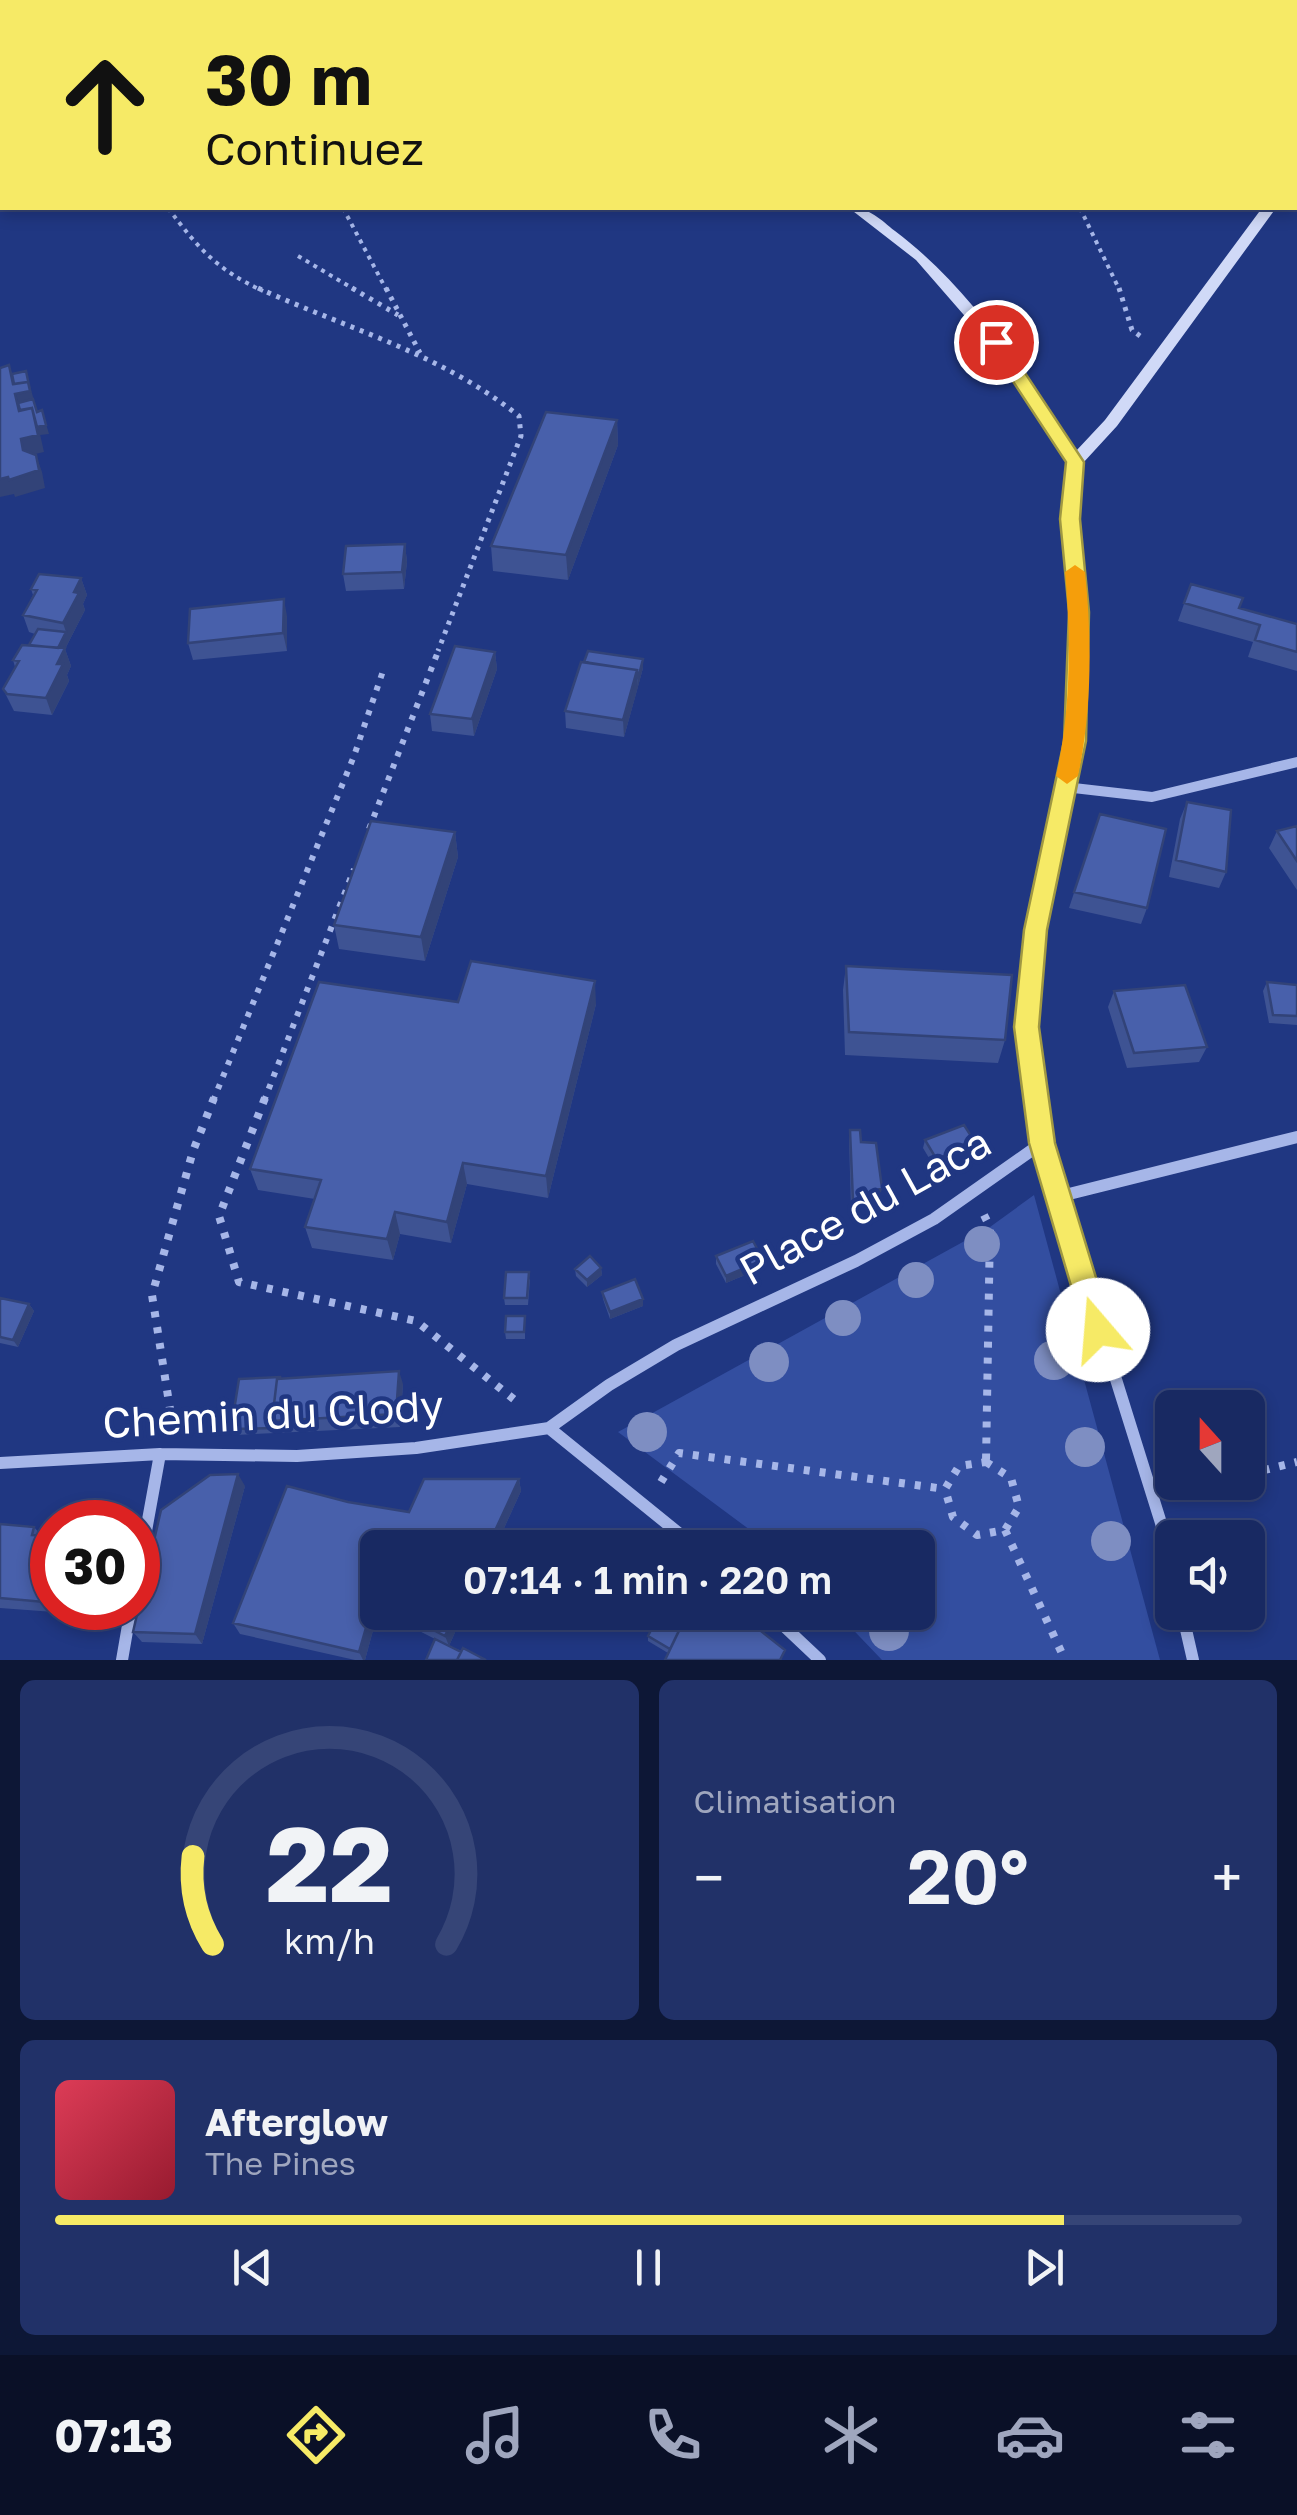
<!DOCTYPE html>
<html lang="fr">
<meta charset="utf-8">
<style>
:root{--surface:#182962;--page:#213168;--text:#f1f3f6;--muted:#9fa6be;--line:#364577;--accent:#f6ea66}
body{margin:0;font-family:"Golos Text",sans-serif;background:var(--page);color:var(--text);height:100vh;display:flex;flex-direction:column;font-size:38px;white-space:nowrap}
*{box-sizing:border-box;margin:0}
p{font-size:32px;color:var(--muted)}
.icon{flex:none;width:55px;height:55px;fill:none;stroke:currentColor;stroke-width:2;stroke-linecap:round;stroke-linejoin:round}
.map{position:relative;height:1660px;overflow:hidden}
.details{display:flex;flex-direction:column;gap:20px;padding:20px;background:#0d1736;flex:1}
.details>*{flex:none}
.guide{position:absolute;left:0px;top:0px;width:1298px;height:210px;box-shadow:0 5px 15px #0003,0 0 0 2px var(--line);background:#f6ea66;color:#111;overflow:hidden}
.needle{width:65px;rotate:339deg}
.buttons{position:absolute;left:1155px;top:1390px;display:grid;gap:20px}
.buttons a{display:grid;place-items:center;width:110px;height:110px;border-radius:15px;background:var(--surface);box-shadow:0 5px 15px #0003,0 0 0 2px var(--line);font-size:50px}
.speed{position:absolute;left:30px;top:1500px;display:flex;gap:20px;font-size:50px;font-weight:700;text-align:center}
.speed>*{display:grid;place-content:center;width:130px;height:130px;border-radius:50%;background:var(--surface);box-shadow:0 5px 15px #0003,0 0 0 2px var(--line);line-height:1}
.speed .limit{border:15px solid #d22;background:#fff;color:#111}
.pin{position:absolute;display:grid;place-items:center;width:85px;height:85px;color:#fff;margin:-42px;border:5px solid #fff;border-radius:50%;box-shadow:0 2px 10px #0007}
.me{position:absolute;width:110px;margin:-55px;rotate:342deg;stroke-linejoin:round;filter:drop-shadow(0 0 8px #0008)}
.turn{display:flex;align-items:center;gap:35px;height:210px;padding:0 40px;font-size:45px}
.turn .icon{width:130px;height:130px;stroke-width:2.5}
.turn b{display:block;font-size:70px;line-height:85px}
.big{font-size:75px;font-weight:600;line-height:1.1}
.details .tile{flex:1;display:flex;flex-direction:column;justify-content:center;gap:15px;min-width:0;padding:0 35px;border-radius:15px;background:var(--page)}
.details .dial{align-items:center;gap:0}
.dial svg{height:260px;overflow:visible;fill:none;stroke:var(--line);stroke-width:7;stroke-linecap:round;text-anchor:middle}
.dial text{fill:var(--text);stroke:none}
.song{display:flex;align-items:center;gap:30px}
.cover{width:120px;height:120px;border-radius:15px;background:linear-gradient(135deg,hsl(350 70% 55%),hsl(350 70% 35%))}
.played{height:10px;border-radius:5px;background:linear-gradient(90deg,var(--accent) 85%,var(--line) 85%)}
.keys{display:flex;justify-content:space-around;direction:ltr}
.heat{display:flex;justify-content:space-between;align-items:center;font-size:55px;direction:ltr}
.details .tiles{flex:1;display:grid;gap:20px;grid-template-columns:1fr 1fr}
.tile:last-child{grid-column:span 2}
.trip{position:absolute;left:360px;top:1530px;width:575px;height:100px;border-radius:15px;background:var(--surface);box-shadow:0 5px 15px #0003,0 0 0 2px var(--line);font-weight:600;line-height:100px;text-align:center}
.tab-bar{display:flex;height:160px;justify-content:space-around;align-items:center;background:#0a1027;color:var(--muted)}
.tab-bar .icon{width:70px;height:70px}
.tab-bar .on{color:var(--accent)}
.tab-bar b{font-size:45px;color:var(--text)}
.map>svg:first-child{display:block}
.green{fill:#334ea0}
.lines{fill:none;stroke-linecap:round;stroke-linejoin:round}
.path-far3{stroke:#a6b6e8;stroke-width:4;stroke-dasharray:4 5;stroke-linecap:butt}
.path-far2{stroke:#a6b6e8;stroke-width:5;stroke-dasharray:4 6;stroke-linecap:butt}
.path-far1{stroke:#a6b6e8;stroke-width:6;stroke-dasharray:5 8;stroke-linecap:butt}
.path{stroke:#a6b6e8;stroke-width:8;stroke-dasharray:6 10;stroke-linecap:butt}
.street-far1{stroke:#a6b6e8;stroke-width:10}
.street{stroke:#a6b6e8;stroke-width:12}
.secondary{fill:#d0d9f7;fill-rule:evenodd}
.tree{fill:#7e8ec2}
.wall{fill:#3e5393}
.shaded-wall{fill:#324378}
.building{fill:#4860ab;stroke:#324378;stroke-width:2.5}
.route{fill:#f6ea66;stroke:#a09842;stroke-width:2.5}
.slow{fill:#f59e0b}
.labels{text-anchor:middle;stroke-width:9;stroke-linejoin:round;paint-order:stroke}
.near-street-label{font-size:42px;fill:#fff;stroke:#203782}
</style>
<div class="map">
<svg width="1297" height="1660" viewBox="0 0 1297 1660">
<rect width="100%" height="100%" fill="#203782"/>
<!-- green -->
<path class="green" d="M1034,1195L1160,1660H882L837,1613L918,1612V1548L773,1547L618,1432L990,1227Z"/>
<g class="lines">
<!-- path-far3 -->
<path class="path-far3" d="M168,208C199,249 216,269 263,291
M343,208L387,291
M1080,208L1120,291
M298,256L357,291"/>
<!-- path-far2 -->
<path class="path-far2" d="M258,288C348,329 440,353 519,416L521,436L438,651
M352,288L398,315
M386,288L420,353
M1119,288L1132,330L1144,339"/>
<!-- path-far1 -->
<path class="path-far1" d="M369,829L439,649
M213,1101L354,756L383,671
M264,1101L354,869"/>
<!-- path -->
<path class="path" d="M265,1098L219,1216L239,1282L416,1321L521,1405
M984,1215L990,1227L986,1462
M173,1428L152,1295L193,1151L214,1098
M986,1462L1011,1478L1019,1507L1005,1530L977,1535L953,1517L945,1489L959,1466Z
M1248,1474L1297,1462
M661,1482L679,1453L945,1489
M1177,1492L1215,1482
M1005,1530L1065,1660"/>
<!-- street-far1 -->
<path class="street-far1" d="M1065,787L1152,797L1297,762"/>
<!-- street -->
<path class="street" d="M1057,1197L1297,1137
M549,1428L697,1548
M0,1463L160,1454L297,1456L416,1448L549,1428L609,1385L676,1345L856,1261L934,1219L1042,1143L1161,1523L1172,1572
M138,1575L160,1454
M769,1612L820,1660
M1182,1612L1193,1660
M122,1660L131,1608"/>
<!-- secondary -->
<path class="secondary" d="M553,0H567L569,2H555Z
M1295,165H1297L1295,176Z
M849,208C869,207 880,219 895,231C972,289 1023,372 1076,451L1105,420L1262,208H1276L1117,426L1083,463L1078,519L1088,612L1085,741L1045,930L1038,1027L1054,1143L1050,1150L1042,1153L1034,1150L1030,1143L1016,1027L1025,930L1065,741L1070,612L1062,519L1067,462L990,345L916,260Z"/>
</g>
<!-- trees -->
<g class="tree">
<circle cx="982" cy="1244" r="18"/>
<circle cx="916" cy="1280" r="18"/>
<circle cx="843" cy="1318" r="18"/>
<circle cx="1054" cy="1360" r="20"/>
<circle cx="769" cy="1362" r="20"/>
<circle cx="647" cy="1432" r="20"/>
<circle cx="1085" cy="1447" r="20"/>
<circle cx="1111" cy="1541" r="20"/>
<circle cx="889" cy="1631" r="20"/>
</g>
<!-- wall -->
<path class="wall" d="M617,420L618,445L568,580L493,571L491,546Z
M405,544L407,562L404,589L346,591L343,574Z
M81,578L87,595L83,604L85,610L65,649L71,666L67,675L69,681L52,715L14,711L3,689L15,667L13,660L29,645L35,634L29,632L23,615L33,595L31,589Z
M1191,584L1239,608L1297,624V671L1248,657L1253,642L1178,621Z
M287,616V651L193,660L188,643Z
M495,652L497,669L474,736L432,731L430,714Z
M643,659V668L624,737L566,728L565,711Z
M1187,802L1226,872L1219,888L1169,877L1180,819Z
M1100,814L1147,908L1141,924L1069,908Z
M1297,826V890L1269,848L1277,831Z
M455,832L458,857L425,961L339,949L334,925Z
M846,966L1005,1040L998,1063L845,1055L843,990Z
M1267,982L1297,985V1025L1269,1023L1263,991Z
M1114,991L1207,1047L1199,1062L1127,1068L1108,1007Z
M458,1002L596,1004L548,1198L467,1184L451,1243L400,1234L393,1260L312,1248L305,1227L315,1199L258,1190L250,1169Z
M850,1130L880,1196L851,1209L849,1138Z
M925,1140L971,1146L935,1168L923,1148Z
M716,1256L762,1268L726,1283L716,1264Z
M601,1268L602,1275L587,1287L576,1276L575,1269Z
M530,1279L528,1305H505L504,1298Z
M602,1292L643,1299V1306L610,1319L603,1299Z
M0,1298L29,1304L34,1311L18,1347L0,1343Z
M525,1316V1339H506L505,1332Z
M281,1378L403,1384L400,1427L235,1435L231,1429Z
M519,1479L521,1491L495,1548H378V1612L365,1660H355L240,1634L233,1623L348,1502L409,1512Z
M245,1486L202,1644L142,1642L133,1632Z
M0,1523L34,1527L41,1535L52,1608H55L54,1612L0,1608Z
M382,1612H464L449,1646L486,1660H426L435,1639Z
M648,1636L783,1660L668,1653L648,1641Z"/>
<!-- shaded-wall -->
<path class="shaded-wall" d="M9,365L15,383L26,371L36,408L38,426L42,410L49,434L40,435V434L44,452L27,456L23,450L21,439L24,428Z
M617,420L618,445L568,580L566,555Z
M36,455L42,472L45,488L15,497L14,494L0,497V479Z
M405,544L407,562L404,589L402,572Z
M81,578L87,595L83,604L85,610L65,649L71,666L67,675L69,681L52,715L46,698L54,656L66,632L63,623L74,592Z
M284,599L287,616V651L283,633Z
M495,652L497,669L474,736L472,719Z
M643,659V668L638,687V679Z
M637,670L638,687L624,737L623,720Z
M455,832L458,857L425,961L421,937Z
M595,981L596,1004L548,1198L546,1176Z
M973,1139L971,1146L935,1168L937,1160Z
M463,1163L467,1184L451,1243L447,1222Z
M882,1188L880,1196L851,1209L853,1201Z
M395,1212L400,1234L393,1260L387,1239Z
M763,1260L762,1268L726,1283V1276Z
M601,1268L602,1275L587,1287V1280Z
M643,1299V1306L610,1319V1312Z
M29,1304L34,1311L18,1347L13,1340Z
M399,1371L403,1384L400,1427L396,1414Z
M238,1474L245,1486L202,1644L195,1634Z
M519,1479L521,1491L495,1548H487Z
M52,1571V1608H55L54,1612L44,1602Z
M374,1600L378,1612L365,1660H363L359,1652Z
M456,1612H464L449,1646L445,1636Z"/>
<!-- building -->
<path class="building" d="M9,365L13,384L28,382L30,391L15,394L19,411L32,408L38,435L21,439L23,450L36,455L39,470L9,480L8,477L0,479V368Z
M26,371L30,390L28,382L14,384L12,374Z
M33,399L37,412L42,410L46,425L37,427L32,408L20,410L18,403Z
M546,412L617,420L566,555L491,546Z
M405,544L402,572L343,574L346,546Z
M39,574L81,578L74,592L79,593L63,623L23,615L37,590L31,589Z
M1191,584L1243,598L1239,608L1297,624V652L1255,640L1260,625L1184,603Z
M284,599L283,633L188,643L190,609Z
M38,629L66,632L58,648L29,645Z
M22,645L65,648L57,664H63L46,698L7,694L3,689L19,661L13,660Z
M455,646L495,652L472,719L430,714Z
M588,651L643,659L638,679L637,670L584,662Z
M581,662L637,670L623,720L565,711Z
M1187,802L1231,810L1226,872L1176,860Z
M1100,814L1166,829L1147,908L1074,892Z
M371,821L455,832L421,937L334,925Z
M1297,826V861L1277,831Z
M471,961L595,981L546,1176L463,1163L447,1222L395,1212L387,1239L305,1227L321,1180L250,1169L319,982L458,1002Z
M846,966L1012,975L1005,1040L849,1032Z
M1267,982L1297,985V1016L1273,1015Z
M1185,985L1207,1047L1134,1053L1114,991Z
M964,1125L973,1139L937,1160L925,1140Z
M850,1130H860L861,1142L876,1143L882,1188L853,1201Z
M753,1241L763,1260L726,1276L716,1256Z
M590,1256L601,1268L587,1280L575,1269Z
M506,1272H529L527,1298H504Z
M635,1279L643,1299L610,1312L602,1292Z
M0,1298L29,1304L13,1340L0,1337Z
M506,1316H525L524,1332H505Z
M399,1371L396,1414L272,1421L277,1379Z
M280,1377V1378L277,1379L272,1421L274,1428L231,1429L239,1379Z
M238,1474L195,1634L133,1632L161,1510L210,1475Z
M424,1479H519L487,1548H378V1602L374,1600L359,1652L233,1623L287,1486L348,1502L409,1512Z
M0,1524L34,1527L32,1535L52,1536V1571L44,1602L0,1598Z
M399,1612H456L445,1636Z
M660,1612H688L670,1649L648,1636Z
M688,1612H737L785,1650L780,1660H665Z
M435,1639L461,1652L457,1660H426Z
M463,1648L486,1660H457Z"/>
<!-- route -->
<path class="route" d="M996,337L1002,338L1084,462L1080,519L1089,612L1086,741L1047,930L1039,1027L1055,1143L1112,1330L1108,1339L1098,1343L1088,1339L1084,1330L1029,1143L1014,1027L1024,930L1064,741L1069,612L1060,519L1066,462L987,342Z"/>
<!-- slow -->
<path class="slow" d="M1075,565L1085,572C1092,638 1092,711 1078,776L1067,784L1056,776C1071,711 1071,638 1065,572Z"/>
<g class="labels">
<!-- near-street labels -->
<g class="near-street-label">
<text transform="translate(865 1206) rotate(-29)" y="15">Place du Laca</text>
<text transform="translate(273 1414) rotate(-3)" y="15">Chemin du Clody</text>
</g>
</g>
</svg>
<div class="buttons">
<a><svg class="needle" viewBox="-14 -14 28 28"><path d="M0-13l5 13h-10z" fill="#e53935"/><path d="M0 13l5-13h-10z" fill="#9fa6be"/></svg></a>
<a><svg class="icon" aria-label="sound" viewBox="0 0 24 24"><path d="M4 9h4l5-4v14l-5-4H4zM17 9q2 3 0 6"/></svg></a>
</div>
<div class="speed"><div class="limit">30</div></div>
<div class="pin" style="left:996px;top:342px;background:#d93025"><svg class="icon" aria-label="arrive" viewBox="0 0 24 24"><path d="M6 21V4h12l-3 4 3 4H6"/></svg></div>
<svg class="me" style="left:1098px;top:1330px" viewBox="-20 -20 40 40"><circle r="19" fill="#fff"/><path d="M0-13L10 11 0 6-10 11z" fill="#f6ea66"/></svg>
<div class="trip">07:14 · 1 min · 220 m</div>
<div class="guide">
<div class="turn"><svg class="icon" aria-label="ahead" viewBox="0 0 24 24"><path d="M12 20V5M6 11l6-6 6 6"/></svg><div><b>30 m</b>Continuez</div></div>
</div>
</div>
<section class="details">
<div class="tiles">
<div class="tile dial"><svg viewBox="0 0 100 80">
<path d="M14 69A42 42 0 1 1 86 69"/>
<path d="M14 69A42 42 0 0 1 8 42" stroke="#f6ea66"/>
<text x="50" y="56" font-size="32" font-weight="700">22</text>
<text x="50" y="72" font-size="11">km/h</text>
</svg></div>
<div class="tile"><p>Climatisation</p>
<div class="heat"><a>−</a><b class="big">20°</b><a>+</a></div>
</div>
<div class="tile">
<div class="song"><i class="cover"></i><div><b>Afterglow</b><p>The Pines</p></div></div>
<div class="played"></div>
<div class="keys"><svg class="icon" aria-label="previous" viewBox="0 0 24 24"><path d="M18 5L8 12l10 7zM5 5v14"/></svg><svg class="icon" aria-label="pause" viewBox="0 0 24 24"><path d="M8 5v14M16 5v14"/></svg><svg class="icon" aria-label="next" viewBox="0 0 24 24"><path d="M6 5l10 7-10 7zM19 5v14"/></svg></div>
</div>
</div>
</section>
<nav class="tab-bar">
<b>07:13</b>
<svg class="icon on" aria-label="directions" viewBox="0 0 24 24"><path d="M12 3l9 9-9 9-9-9zM9 14v-3h6M13 9l2 2-2 2"/></svg>
<svg class="icon" aria-label="music" viewBox="0 0 24 24"><path d="M9 18V5l10-2v13"/><circle cx="6" cy="18" r="3"/><circle cx="16" cy="16" r="3"/></svg>
<svg class="icon" aria-label="phone" viewBox="0 0 24 24"><path d="M5 4h4l2 5-3 2q2 4 5 5l2-3 5 2v4C11 20 4 13 5 4z"/></svg>
<svg class="icon" aria-label="climate" viewBox="0 0 24 24"><path d="M12 3v18M4 7l16 10M4 17L20 7"/></svg>
<svg class="icon" aria-label="car" viewBox="0 0 24 24"><path d="M5 17H2v-5l4-1 3-4h7l3 4 3 1v5h-3M9 17h6M6 11h13"/><circle cx="7" cy="17" r="2"/><circle cx="17" cy="17" r="2"/></svg>
<svg class="icon" aria-label="filters" viewBox="0 0 24 24"><path d="M4 7h16M4 17h16"/><circle cx="9" cy="7" r="2"/><circle cx="15" cy="17" r="2"/></svg>
</nav>
